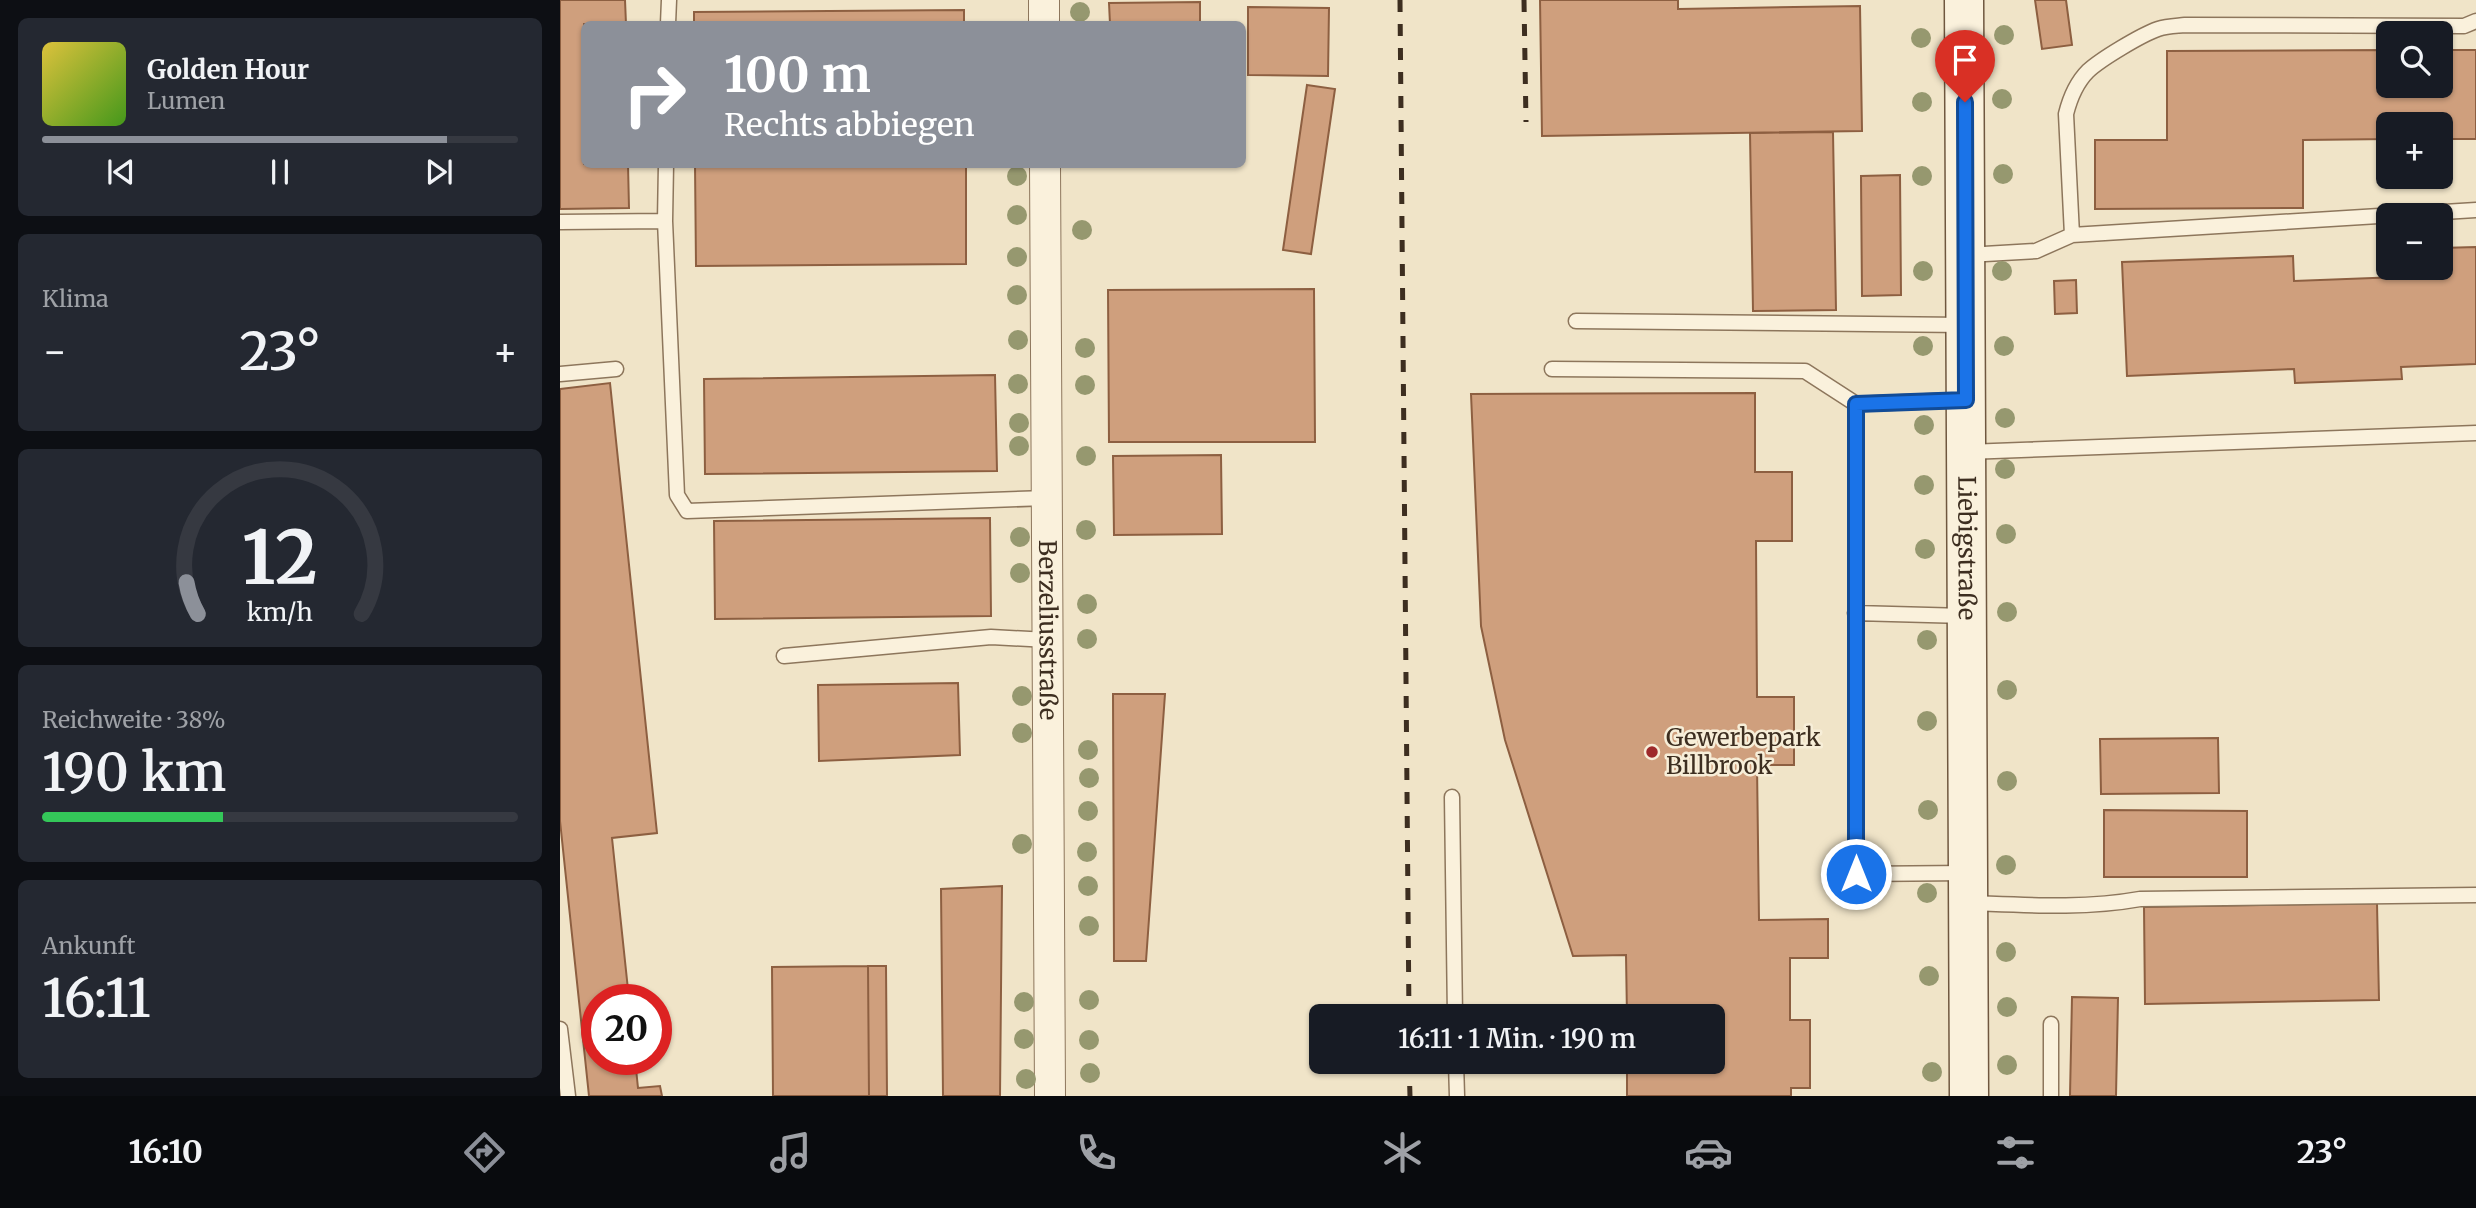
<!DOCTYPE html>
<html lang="de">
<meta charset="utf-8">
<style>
:root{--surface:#171b24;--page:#242831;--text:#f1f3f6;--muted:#9ea1a6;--line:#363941;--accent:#8c9099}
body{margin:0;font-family:Merriweather,serif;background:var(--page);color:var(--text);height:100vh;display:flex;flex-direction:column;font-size:26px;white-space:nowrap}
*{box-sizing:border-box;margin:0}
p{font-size:23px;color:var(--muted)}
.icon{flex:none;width:38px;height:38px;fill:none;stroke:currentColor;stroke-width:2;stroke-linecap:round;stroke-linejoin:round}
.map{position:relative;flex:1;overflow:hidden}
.side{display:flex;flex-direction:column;gap:18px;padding:18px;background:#0d0f14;width:560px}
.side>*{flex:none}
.top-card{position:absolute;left:21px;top:21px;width:665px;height:147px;border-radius:10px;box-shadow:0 2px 5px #0004;background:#8c9099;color:#fff;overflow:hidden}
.tools{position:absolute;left:1816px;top:21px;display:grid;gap:14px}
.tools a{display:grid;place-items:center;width:77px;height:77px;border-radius:10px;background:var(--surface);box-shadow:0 2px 5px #0004;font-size:35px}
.speed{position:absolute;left:21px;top:984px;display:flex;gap:14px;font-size:35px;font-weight:700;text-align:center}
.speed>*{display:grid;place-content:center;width:91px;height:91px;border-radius:50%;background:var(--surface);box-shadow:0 2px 5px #0004;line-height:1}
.speed .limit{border:10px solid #d22;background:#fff;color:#111}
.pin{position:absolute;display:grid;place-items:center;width:60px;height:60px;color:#fff;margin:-72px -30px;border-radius:50% 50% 50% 0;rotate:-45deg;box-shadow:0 0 7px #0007}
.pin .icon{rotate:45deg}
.me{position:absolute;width:77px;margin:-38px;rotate:0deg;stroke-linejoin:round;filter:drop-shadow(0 0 5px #0008)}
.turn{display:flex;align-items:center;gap:24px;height:147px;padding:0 28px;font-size:32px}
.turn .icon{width:91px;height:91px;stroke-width:2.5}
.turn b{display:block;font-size:49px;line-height:60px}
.big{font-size:52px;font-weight:600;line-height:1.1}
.side .widget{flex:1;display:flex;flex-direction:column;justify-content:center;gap:10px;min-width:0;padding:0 24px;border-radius:10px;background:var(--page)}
.side .dial{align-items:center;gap:0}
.dial svg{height:182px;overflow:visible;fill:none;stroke:var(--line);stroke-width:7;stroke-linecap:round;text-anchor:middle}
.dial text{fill:var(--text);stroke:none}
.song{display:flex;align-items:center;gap:21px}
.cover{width:84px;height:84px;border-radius:10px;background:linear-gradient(135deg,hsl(50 70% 55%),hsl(100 70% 35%))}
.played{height:7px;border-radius:4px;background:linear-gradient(90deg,var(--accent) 85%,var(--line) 85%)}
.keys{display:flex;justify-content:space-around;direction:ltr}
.heat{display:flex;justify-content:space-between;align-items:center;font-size:38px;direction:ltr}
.charge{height:10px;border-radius:5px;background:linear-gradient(90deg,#34c759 38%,var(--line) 0)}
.trip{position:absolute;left:749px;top:1004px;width:416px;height:70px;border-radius:10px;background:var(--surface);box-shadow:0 2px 5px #0004;font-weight:600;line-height:70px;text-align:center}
.dock{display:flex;height:112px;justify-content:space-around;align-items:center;background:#090b0e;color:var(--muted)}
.dock .icon{width:49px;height:49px}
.dock .on{color:var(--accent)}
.dock b{font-size:32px;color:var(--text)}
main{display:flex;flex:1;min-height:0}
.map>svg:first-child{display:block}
.building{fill:#cf9f7d;stroke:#8d5f41;stroke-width:2}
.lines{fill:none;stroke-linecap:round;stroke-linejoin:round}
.service-casing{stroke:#8d765c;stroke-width:17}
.minor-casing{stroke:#8d765c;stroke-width:32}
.secondary-casing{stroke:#6f573f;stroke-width:41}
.service{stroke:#faf1dc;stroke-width:14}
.minor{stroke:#faf1dc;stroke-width:30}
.secondary{stroke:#faf1dc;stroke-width:38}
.rail{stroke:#3d2e20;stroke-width:5;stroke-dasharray:12 12;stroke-linecap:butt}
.tree{fill:#96986f}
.route-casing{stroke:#114b97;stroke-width:18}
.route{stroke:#1a73e8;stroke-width:12}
.poi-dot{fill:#9e2a2b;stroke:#f7eed8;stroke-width:2.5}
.labels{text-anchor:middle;stroke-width:5;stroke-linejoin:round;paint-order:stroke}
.street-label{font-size:24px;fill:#3d2e20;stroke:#f7eed8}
.poi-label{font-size:24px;fill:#3d2e20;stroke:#f7eed8;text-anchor:start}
</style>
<main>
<section class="side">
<div class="widget">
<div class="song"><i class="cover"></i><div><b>Golden Hour</b><p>Lumen</p></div></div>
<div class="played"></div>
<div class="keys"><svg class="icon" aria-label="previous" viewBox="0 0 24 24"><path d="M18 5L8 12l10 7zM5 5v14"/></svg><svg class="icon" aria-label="pause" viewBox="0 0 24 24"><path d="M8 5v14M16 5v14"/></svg><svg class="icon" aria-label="next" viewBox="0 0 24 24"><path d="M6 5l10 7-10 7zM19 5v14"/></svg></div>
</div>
<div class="widget"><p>Klima</p>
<div class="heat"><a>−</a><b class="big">23°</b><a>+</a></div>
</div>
<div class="widget dial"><svg viewBox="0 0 100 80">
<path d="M14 69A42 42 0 1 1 86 69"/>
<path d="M14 69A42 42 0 0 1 9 55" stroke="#8c9099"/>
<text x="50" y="56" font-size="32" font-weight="700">12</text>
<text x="50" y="72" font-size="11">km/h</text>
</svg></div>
<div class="widget"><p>Reichweite · 38%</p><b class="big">190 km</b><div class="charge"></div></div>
<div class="widget"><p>Ankunft</p><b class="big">16:11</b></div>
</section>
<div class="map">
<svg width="1916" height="1096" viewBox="0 0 1916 1096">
<rect width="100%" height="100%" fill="#f0e4c8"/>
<!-- building -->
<path class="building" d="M0,0H65L66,24H24V164H68L69,208L0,209Z
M980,0H1118V9L1300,6L1302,131L982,136Z
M1475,0H1506L1512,45L1482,49Z
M640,2V24H550L549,3Z
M688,7L769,8L768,76L688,75Z
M404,10V24H134V12Z
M1829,50V86H1881V50H1916V139H1881V124H1829V139L1743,140V208L1535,209V140H1607V51Z
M747,85L775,89L751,254L723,250Z
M1273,132L1276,310L1193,311L1190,133Z
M135,164H406V264L136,266Z
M1340,175L1341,295L1302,296L1301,176Z
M1916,247V364L1841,367L1842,379L1735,383L1734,369L1567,376L1562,262L1733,256L1734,281L1839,277V268H1881V248Z
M1516,280L1517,313L1495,314L1494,281Z
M754,289L755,442H549L548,290Z
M435,375L437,471L145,474L144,379Z
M50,383L97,833L52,838L69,999H37V1059H75L78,1088L100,1086L102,1096H29L0,821V389Z
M1195,393V472H1232V541H1196L1197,697H1234V765H1197L1199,920L1268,919V958H1230V1020H1250V1088H1231V1096H1067V1062H1153V1017H1067L1066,955L1013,956L945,740L921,626L911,394Z
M661,455L662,534L554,535L553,456Z
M430,518L431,616L155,619L154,521Z
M398,683L400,755L259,761L258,685Z
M553,694H605L586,961H554Z
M1658,738L1659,793L1541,794L1540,739Z
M1544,810L1687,811V877H1544Z
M442,886L440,1096H383L381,889Z
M1817,903L1819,1000L1585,1004L1584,907Z
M308,966L309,1096H213L212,967Z
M308,966H326L327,1096H309Z
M1512,997L1558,998L1556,1096H1510Z"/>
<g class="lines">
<defs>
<path id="service" d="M108,24L109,0
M106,164L105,221L117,495L127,511L487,498
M0,222L105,221
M1512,235L1506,114C1510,98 1516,83 1528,71C1541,59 1581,35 1598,29C1607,26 1616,26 1625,25L1904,26L1916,21
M1407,255L1476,251L1512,235L1916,210
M1016,321L1404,325
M992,369L1245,371L1296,404L1404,400
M0,374L56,369
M1296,404V874L1407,873
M1407,452L1916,433
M1295,613L1405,616
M224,656L431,637L488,640
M892,797L895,1017
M1410,903C1466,905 1525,909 1580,899L1916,895
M1491,1024V1096
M0,1029L8,1096
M896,1062L897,1096"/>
<g id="minor">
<path d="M484,0V24"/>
<path id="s1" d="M485,164L490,1096"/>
</g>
<g id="secondary">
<path id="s2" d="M1404,0L1409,1096"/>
</g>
</defs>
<!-- service casing -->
<use href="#service" class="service-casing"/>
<!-- minor casing -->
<use href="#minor" class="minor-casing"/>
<!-- secondary casing -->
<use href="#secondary" class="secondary-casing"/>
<!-- service -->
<use href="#service" class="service"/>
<!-- minor -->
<use href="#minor" class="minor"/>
<!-- secondary -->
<use href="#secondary" class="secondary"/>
<!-- rail -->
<path class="rail" d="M840,0L849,1017
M964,0L966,122
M849,1062L850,1096"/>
</g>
<!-- trees -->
<g class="tree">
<circle cx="520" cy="12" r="10"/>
<circle cx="1444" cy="35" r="10"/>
<circle cx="1361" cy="38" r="10"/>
<circle cx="1442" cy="99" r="10"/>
<circle cx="1362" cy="102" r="10"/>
<circle cx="1443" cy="174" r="10"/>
<circle cx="457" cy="176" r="10"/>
<circle cx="1362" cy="176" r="10"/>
<circle cx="457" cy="215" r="10"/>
<circle cx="522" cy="230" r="10"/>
<circle cx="457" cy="257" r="10"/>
<circle cx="1363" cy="271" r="10"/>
<circle cx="1442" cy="271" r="10"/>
<circle cx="457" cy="295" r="10"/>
<circle cx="458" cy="340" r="10"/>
<circle cx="1363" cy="346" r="10"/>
<circle cx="1444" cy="346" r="10"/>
<circle cx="525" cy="348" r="10"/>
<circle cx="458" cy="384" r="10"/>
<circle cx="525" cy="385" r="10"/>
<circle cx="1445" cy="418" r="10"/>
<circle cx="459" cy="423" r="10"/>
<circle cx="1364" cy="425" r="10"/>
<circle cx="459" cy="446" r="10"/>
<circle cx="526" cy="456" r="10"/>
<circle cx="1445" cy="469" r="10"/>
<circle cx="1364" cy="485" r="10"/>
<circle cx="526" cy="530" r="10"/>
<circle cx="1446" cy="534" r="10"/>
<circle cx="460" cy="537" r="10"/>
<circle cx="1365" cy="549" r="10"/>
<circle cx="460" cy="573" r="10"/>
<circle cx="527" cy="604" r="10"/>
<circle cx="1447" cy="612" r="10"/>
<circle cx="527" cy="639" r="10"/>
<circle cx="1367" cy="640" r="10"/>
<circle cx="1447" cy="690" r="10"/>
<circle cx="462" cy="696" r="10"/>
<circle cx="1367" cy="721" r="10"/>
<circle cx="462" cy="733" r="10"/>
<circle cx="528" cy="750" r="10"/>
<circle cx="529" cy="778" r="10"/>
<circle cx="1447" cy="781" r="10"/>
<circle cx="1368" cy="810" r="10"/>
<circle cx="528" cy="811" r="10"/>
<circle cx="462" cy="844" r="10"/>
<circle cx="527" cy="852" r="10"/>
<circle cx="1446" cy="865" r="10"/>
<circle cx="528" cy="886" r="10"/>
<circle cx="1367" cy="893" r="10"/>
<circle cx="529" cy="926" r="10"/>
<circle cx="1446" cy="952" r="10"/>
<circle cx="1369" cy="976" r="10"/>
<circle cx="529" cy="1000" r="10"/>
<circle cx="464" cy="1002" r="10"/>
<circle cx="1447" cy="1007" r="10"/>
<circle cx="464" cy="1039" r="10"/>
<circle cx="529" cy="1040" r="10"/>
<circle cx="1447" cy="1065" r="10"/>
<circle cx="1372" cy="1072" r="10"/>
<circle cx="530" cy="1073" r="10"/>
<circle cx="466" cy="1079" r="10"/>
</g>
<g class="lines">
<defs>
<path id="route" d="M1296,874V404L1406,400L1405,102"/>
</defs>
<!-- route casing -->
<use href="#route" class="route-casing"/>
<!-- route -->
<use href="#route" class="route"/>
</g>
<!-- markers -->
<circle class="poi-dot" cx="1092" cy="752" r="7"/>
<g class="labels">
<!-- street labels -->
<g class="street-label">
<text dy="8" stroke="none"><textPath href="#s2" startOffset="548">Liebigstraße</textPath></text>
<text dy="8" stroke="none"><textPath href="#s1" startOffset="466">Berzeliusstraße</textPath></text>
</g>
<!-- poi labels -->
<g class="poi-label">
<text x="1106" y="746">Gewerbepark<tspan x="1106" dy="28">Billbrook</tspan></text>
</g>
</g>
</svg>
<div class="tools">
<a><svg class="icon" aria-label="search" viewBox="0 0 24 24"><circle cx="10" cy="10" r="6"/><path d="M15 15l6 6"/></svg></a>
<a>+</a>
<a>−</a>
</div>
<div class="speed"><div class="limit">20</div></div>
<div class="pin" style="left:1405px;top:102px;background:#d93025"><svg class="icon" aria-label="arrive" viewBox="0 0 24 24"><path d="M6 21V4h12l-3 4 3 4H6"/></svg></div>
<svg class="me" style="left:1296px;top:874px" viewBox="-20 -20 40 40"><circle r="17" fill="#1a73e8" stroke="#fff" stroke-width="3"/><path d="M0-11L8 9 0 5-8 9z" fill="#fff"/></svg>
<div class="trip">16:11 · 1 Min. · 190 m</div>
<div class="top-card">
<div class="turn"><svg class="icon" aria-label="right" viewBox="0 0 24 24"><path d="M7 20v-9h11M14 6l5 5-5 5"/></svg><div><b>100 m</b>Rechts abbiegen</div></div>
</div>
</div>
</main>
<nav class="dock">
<b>16:10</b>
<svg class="icon on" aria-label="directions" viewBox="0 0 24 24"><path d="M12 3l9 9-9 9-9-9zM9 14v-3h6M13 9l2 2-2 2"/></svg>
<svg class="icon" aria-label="music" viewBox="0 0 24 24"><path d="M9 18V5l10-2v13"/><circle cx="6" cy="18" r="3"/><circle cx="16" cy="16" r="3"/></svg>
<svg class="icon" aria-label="phone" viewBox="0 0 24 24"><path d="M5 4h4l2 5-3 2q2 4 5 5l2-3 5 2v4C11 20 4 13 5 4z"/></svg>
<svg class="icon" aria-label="climate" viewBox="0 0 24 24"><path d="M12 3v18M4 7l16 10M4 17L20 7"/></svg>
<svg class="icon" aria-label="car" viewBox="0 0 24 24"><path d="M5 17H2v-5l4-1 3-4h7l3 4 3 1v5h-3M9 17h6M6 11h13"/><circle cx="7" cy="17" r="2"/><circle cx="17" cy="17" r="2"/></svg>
<svg class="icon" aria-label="filters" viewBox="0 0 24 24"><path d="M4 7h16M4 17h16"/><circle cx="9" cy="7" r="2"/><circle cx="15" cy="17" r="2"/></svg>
<b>23°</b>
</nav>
